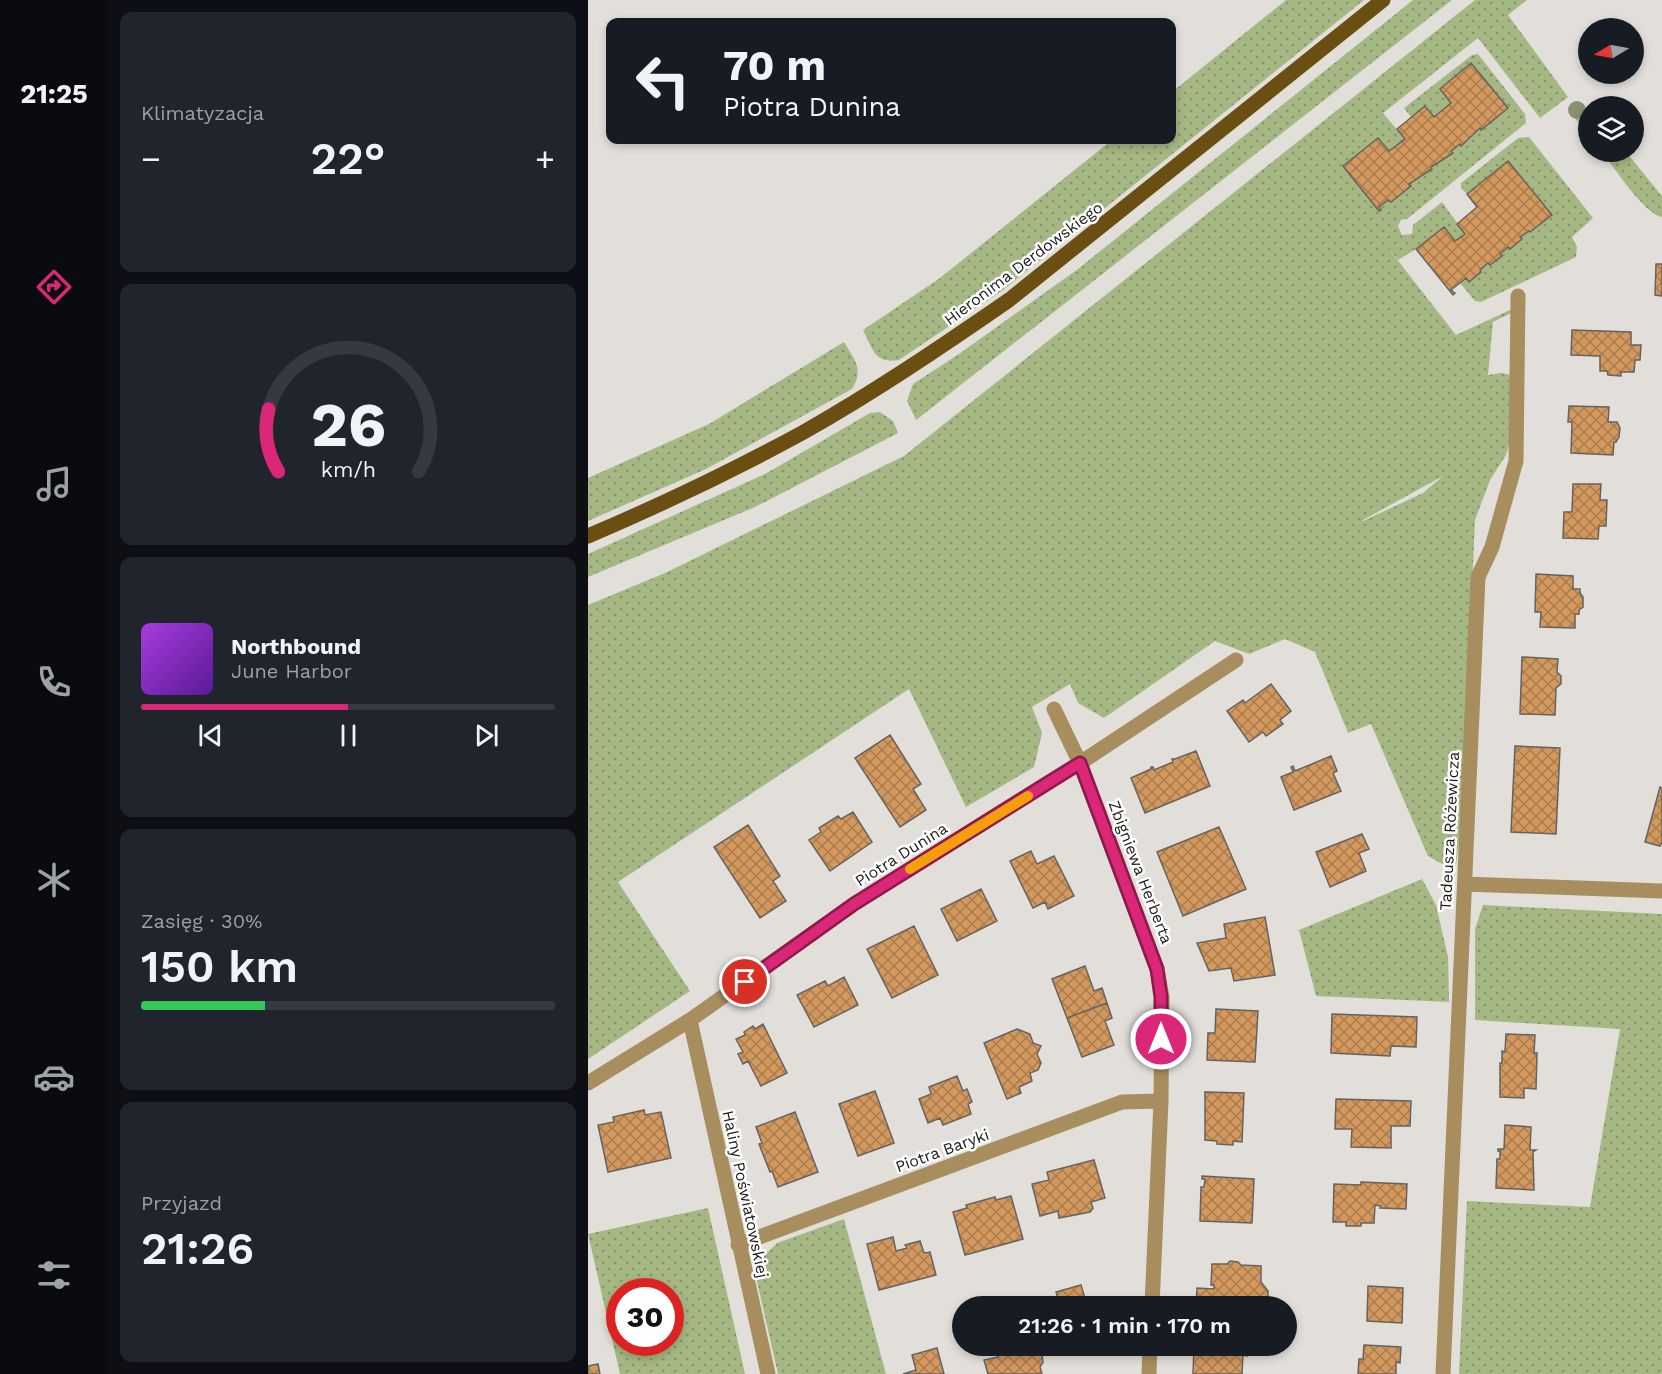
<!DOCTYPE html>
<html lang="pl">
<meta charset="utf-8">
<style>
:root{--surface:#171b24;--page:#20242c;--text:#f1f3f6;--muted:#9ea1a6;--line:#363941;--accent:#db2777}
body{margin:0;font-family:"Work Sans",sans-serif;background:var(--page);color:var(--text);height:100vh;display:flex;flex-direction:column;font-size:22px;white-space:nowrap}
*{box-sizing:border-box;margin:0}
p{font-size:20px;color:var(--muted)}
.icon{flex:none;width:33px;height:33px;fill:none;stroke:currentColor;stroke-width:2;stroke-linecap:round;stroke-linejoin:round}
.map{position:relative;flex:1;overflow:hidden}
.drawer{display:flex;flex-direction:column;gap:12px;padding:12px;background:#0d0f14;width:480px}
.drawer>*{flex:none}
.banner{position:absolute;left:18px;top:18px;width:570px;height:126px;border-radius:12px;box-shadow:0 3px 9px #0003;background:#171b24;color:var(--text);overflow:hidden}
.needle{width:39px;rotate:260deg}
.fabs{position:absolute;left:990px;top:18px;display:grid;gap:12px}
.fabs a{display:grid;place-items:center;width:66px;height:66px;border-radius:50%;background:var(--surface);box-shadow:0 3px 9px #0003;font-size:30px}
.speed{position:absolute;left:18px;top:1278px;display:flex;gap:12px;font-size:30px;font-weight:700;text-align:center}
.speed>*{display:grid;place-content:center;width:78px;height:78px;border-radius:50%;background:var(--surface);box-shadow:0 3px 9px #0003;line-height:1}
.speed .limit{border:9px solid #d22;background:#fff;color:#111}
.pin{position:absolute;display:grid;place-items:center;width:51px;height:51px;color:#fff;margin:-26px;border:3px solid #fff;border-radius:50%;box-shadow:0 2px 6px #0007}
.me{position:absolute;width:66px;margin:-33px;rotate:0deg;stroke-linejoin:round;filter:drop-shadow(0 0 4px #0008)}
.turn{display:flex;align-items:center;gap:21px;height:126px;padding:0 18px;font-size:27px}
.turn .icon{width:78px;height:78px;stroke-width:2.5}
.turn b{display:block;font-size:42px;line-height:51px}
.big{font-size:45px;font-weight:600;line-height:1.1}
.drawer .card{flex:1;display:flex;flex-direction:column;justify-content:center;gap:9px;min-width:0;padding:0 21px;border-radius:12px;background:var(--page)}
.drawer .dial{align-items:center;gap:0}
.dial svg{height:156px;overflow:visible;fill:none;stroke:var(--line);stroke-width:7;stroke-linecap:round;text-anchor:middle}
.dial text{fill:var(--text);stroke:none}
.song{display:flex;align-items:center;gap:18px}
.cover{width:72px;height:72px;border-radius:9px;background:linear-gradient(135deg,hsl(280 70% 55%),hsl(270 70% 35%))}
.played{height:6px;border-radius:3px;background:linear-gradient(90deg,var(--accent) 50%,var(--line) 50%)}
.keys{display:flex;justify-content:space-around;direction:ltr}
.heat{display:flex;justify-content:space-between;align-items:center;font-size:33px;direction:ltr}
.charge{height:9px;border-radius:4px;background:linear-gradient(90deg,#34c759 30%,var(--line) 0)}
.trip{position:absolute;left:364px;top:1296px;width:345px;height:60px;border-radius:30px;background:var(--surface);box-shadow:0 3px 9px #0003;font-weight:600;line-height:60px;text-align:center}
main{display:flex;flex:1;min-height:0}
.menu{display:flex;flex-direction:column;width:108px;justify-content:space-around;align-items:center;background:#090b0e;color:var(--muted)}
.menu .icon{width:42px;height:42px}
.menu .current{color:var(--accent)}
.menu b{font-size:27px;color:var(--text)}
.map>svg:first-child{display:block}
.grass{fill:url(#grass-dots);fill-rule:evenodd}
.building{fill:url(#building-cross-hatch);stroke:#66635f;stroke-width:1.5}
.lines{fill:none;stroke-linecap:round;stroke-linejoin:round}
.minor{stroke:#a88e5e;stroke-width:15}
.major{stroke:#6a4e12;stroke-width:15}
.tree{fill:#8a9172}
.route-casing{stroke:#8e194d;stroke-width:15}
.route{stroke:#db2777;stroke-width:10}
.slow{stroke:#f59e0b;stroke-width:10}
.labels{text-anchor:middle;stroke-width:5;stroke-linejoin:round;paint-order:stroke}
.street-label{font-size:16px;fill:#1c1a19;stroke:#fff}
</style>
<main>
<nav class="menu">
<b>21:25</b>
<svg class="icon current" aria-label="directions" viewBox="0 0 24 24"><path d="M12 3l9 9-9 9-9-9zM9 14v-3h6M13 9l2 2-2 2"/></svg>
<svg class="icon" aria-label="music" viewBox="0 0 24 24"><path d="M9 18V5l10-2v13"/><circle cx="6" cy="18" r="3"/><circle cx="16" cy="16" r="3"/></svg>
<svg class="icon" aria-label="phone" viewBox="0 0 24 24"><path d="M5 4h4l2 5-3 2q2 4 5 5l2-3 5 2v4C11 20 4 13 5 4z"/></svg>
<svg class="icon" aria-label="climate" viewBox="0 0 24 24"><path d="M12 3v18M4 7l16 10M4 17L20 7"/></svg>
<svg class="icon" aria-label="car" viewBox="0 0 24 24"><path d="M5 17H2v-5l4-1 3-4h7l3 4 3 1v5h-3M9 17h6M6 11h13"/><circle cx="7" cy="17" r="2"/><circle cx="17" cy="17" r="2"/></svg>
<svg class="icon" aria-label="filters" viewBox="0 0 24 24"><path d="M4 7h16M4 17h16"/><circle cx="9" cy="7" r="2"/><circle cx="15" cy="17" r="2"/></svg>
</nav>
<section class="drawer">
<div class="card"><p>Klimatyzacja</p>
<div class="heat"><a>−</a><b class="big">22°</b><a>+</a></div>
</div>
<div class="card dial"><svg viewBox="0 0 100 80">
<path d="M14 69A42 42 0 1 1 86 69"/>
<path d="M14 69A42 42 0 0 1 9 37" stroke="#db2777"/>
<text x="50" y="56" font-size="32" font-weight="700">26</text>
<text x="50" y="72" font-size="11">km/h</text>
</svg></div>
<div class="card">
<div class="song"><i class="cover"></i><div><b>Northbound</b><p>June Harbor</p></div></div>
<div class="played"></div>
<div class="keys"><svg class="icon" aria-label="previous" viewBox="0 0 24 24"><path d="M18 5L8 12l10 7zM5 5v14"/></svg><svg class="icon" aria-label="pause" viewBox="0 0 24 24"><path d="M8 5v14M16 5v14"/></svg><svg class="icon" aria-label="next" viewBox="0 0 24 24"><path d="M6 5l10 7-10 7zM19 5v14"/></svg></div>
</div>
<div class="card"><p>Zasięg · 30%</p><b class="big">150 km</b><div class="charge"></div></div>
<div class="card"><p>Przyjazd</p><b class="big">21:26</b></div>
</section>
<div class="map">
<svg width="1074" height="1374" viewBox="0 0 1074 1374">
<defs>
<pattern id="grass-dots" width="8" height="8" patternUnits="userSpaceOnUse" patternTransform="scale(1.5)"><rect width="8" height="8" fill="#a5b883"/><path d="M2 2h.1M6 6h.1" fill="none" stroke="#86956a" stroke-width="1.8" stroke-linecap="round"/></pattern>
<pattern id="building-cross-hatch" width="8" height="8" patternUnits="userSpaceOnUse" patternTransform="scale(1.5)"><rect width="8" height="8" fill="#d2985e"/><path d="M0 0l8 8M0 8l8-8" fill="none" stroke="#aa7b4d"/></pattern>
</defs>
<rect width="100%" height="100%" fill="#e2dfda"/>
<!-- grass -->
<path class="grass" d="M698,0H776L415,290L311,360C286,364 285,349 275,330L352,278L524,140H584V92Z
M825,0H864L328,420L319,401L325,384L371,354L490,269Z
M887,0H939L920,15L980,97L952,118L890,38L795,113L817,139L801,151L790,138L755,166L791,211L793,210L791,207L800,200L803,202L822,186L821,184L831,177L832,178L844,169L843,167L864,153L863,151L872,144L873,145L884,137L883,134L892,128L893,129L919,108L883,63L852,89L863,103L846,117L838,106L823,117L816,108L884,55L890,54L937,114L938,123L819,219L813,220L810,226L814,235L824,234L825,225L854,202L877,234L867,241L855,227L828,249L810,260L790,235L868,335L922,310L925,312L905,322L900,375L913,373L929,376L928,420L918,455L902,480L887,520L874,820L868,865L865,870L840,856L783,724L760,733L727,652L697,639L661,654L627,641L516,718L490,703L482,684L444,707L454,733L446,767L378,807L321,689L30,882L102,991L0,1059V605L77,573L316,456ZM855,476L835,493L775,521V520Z
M989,101L1000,115V135L980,109Z
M941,137L1005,218L984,237L989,247L988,257L893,302L887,301L872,283L878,278L881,281L900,263L902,265L920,247L933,239L932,237L941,231L943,232L964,215L920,161L879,194L873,188V183L930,138Z
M1014,152H1038L1074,196V217C1056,214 1026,167 1014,152Z
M256,342C267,361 276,369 264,389L118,469L0,521V478L121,424Z
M292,412L305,421L310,433L167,507L0,577V554L177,474L282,413Z
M834,879L848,905L860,957L861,1002L728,996L711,930Z
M895,905L1074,914V1374H871L879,1201L1002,1207L1032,1029L887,1020V929Z
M120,1208L157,1374H32L0,1234ZM32,1292H82V1342H32Z
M256,1219L298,1374H190L168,1277L172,1260L189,1243Z"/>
<!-- building -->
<path class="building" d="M883,63L920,108L893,130L892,128L873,146L872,144L863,151L865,153L843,167L844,169L821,184L823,186L803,202L800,200L791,207L793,210L791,211L755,166L790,138L801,151L817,139L809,129L837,106L846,117L863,103L852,89Z
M920,161L964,215L942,232L941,231L932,237L934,239L922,249L920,247L912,254L914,256L902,265L900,263L892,270L893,272L881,282L878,278L863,290L867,293L865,295L828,249L856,227L867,241L877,234L869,224L889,207L879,194Z
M1068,264H1074V296L1067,295Z
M984,330L1043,332V345H1053L1052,360H1047L1046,372H1033V376L1020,375L1019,371H1012V356L983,355Z
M981,406L1021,407L1020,422H1029L1032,428L1031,437L1028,442H1026L1025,455L983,453L984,422H980Z
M985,484H1013L1012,500H1019L1018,526H1011L1010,539L975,538L976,512H984Z
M948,574L985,576V589H992V593L995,597V607L991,610V614H987V628L952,627L953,612H947Z
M934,657L970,659L969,672L973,676V684L968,688L967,715L932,714Z
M683,684L703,711L692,720L695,724L678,736L675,732L661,742L639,711L655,700L657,703Z
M302,735L333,784L325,789L338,810L312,827L267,758Z
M927,746L972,748L968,834L923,832Z
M608,751L622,786L557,813L543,778L563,769V767H565L566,770L585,762L584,759H587Z
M743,756L749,771L745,773L753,791L706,810L693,777L705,772L703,767L705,766L707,771Z
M1072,787L1074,788V842L1072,846L1057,842Z
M265,812L284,842L242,871L221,840L233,832L231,828L250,816L253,819Z
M160,825L192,876L185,881L198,901L172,918L126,847Z
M631,827L658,889L595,916L569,852Z
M774,834L781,849L771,853L778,871L742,887L728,852Z
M443,851L449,864L466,856L486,896L460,909L457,902L445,908L422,861Z
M393,889L409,921L369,941L353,909Z
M677,917L687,975L646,981L643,968L621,971L609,943L638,938L636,924Z
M326,926L350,975L304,998L279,949Z
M497,966L506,991L514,988L519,1003L479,1018L464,979Z
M256,977L270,1005L226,1027L209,995L237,981L240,986Z
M519,1003L524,1018L517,1021L526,1045L494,1057L479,1018Z
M628,1009L670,1011L667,1062L619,1060L620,1033H627Z
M744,1014L829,1017L828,1047L803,1046L802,1056L743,1053Z
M175,1024L199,1073L173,1086L160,1061L155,1064L150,1054L155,1052L148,1039L157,1035L156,1032L165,1026L167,1029Z
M429,1029L442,1034L445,1043L453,1046L449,1054L453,1063L450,1070L442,1073L444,1081L431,1087L433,1093L419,1099L396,1043Z
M918,1034L947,1035L946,1053H949L948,1089L936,1088V1098L912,1097V1063H914V1051L917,1052Z
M369,1076L375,1091L379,1089L384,1102L380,1104L383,1114L355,1125L352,1118L340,1123L331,1099L343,1094L341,1087Z
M287,1091L306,1143L270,1156L251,1104Z
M617,1092L656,1093L654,1142L645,1141V1145L629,1144V1141L617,1140Z
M748,1099L823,1101L822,1126H803V1148L763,1147L764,1129H747Z
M56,1110L57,1115L73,1112L83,1158L20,1172L10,1125L26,1122L25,1117Z
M207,1112L230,1172L190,1187L184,1171L182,1172L171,1144L174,1143L168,1127Z
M917,1125L943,1127L942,1150H948L945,1152L946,1190L908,1188L909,1159H912V1151H910V1149H916Z
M506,1160L517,1198L503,1202L505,1208L502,1212L471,1218L470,1211L452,1216L444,1184L461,1180L459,1172Z
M614,1176L666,1179L664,1223L612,1221L613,1187H616L617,1179H614Z
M773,1182L819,1184L818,1209L792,1208L793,1206L787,1205L786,1223H773V1226H758V1222H745L746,1184L773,1185Z
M423,1196L435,1239L377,1255L365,1212L379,1208L378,1205L407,1197L408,1200Z
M305,1237L308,1251L319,1248L317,1245L332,1241L336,1253L342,1252L348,1275L291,1290L279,1244Z
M642,1261L650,1262L653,1265L673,1266V1282L680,1291V1300L672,1306H608L609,1288L626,1289V1285H623L624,1264H639Z
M493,1285L498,1302L500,1301L501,1306H472L468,1292Z
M780,1286L815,1288L814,1323L779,1321Z
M776,1345L813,1347L812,1363L808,1362V1374H770L771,1359H775Z
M407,1346H447L449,1353L454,1355L455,1362L452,1367L454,1374H400L396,1360L410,1357Z
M481,1346H511L483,1354Z
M606,1346H659V1356L655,1355L654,1374H605Z
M349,1348L356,1374H315L328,1370L324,1355Z
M10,1364L12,1374H0V1366Z"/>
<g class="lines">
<!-- minor -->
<path class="minor" d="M466,709L492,763L569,969L574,997L573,1101L564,1306
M877,884L1074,891
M102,1020L180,1374
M0,1083L102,1020L266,904L492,763L648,660
M150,1245L534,1102L573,1101
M561,1374L562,1346
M855,1374L890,577L904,547L928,461L930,296"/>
<!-- major -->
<path class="major" d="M0,536C73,505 144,471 214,433C285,393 353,347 421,300L795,0"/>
</g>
<!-- trees -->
<circle class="tree" cx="989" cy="110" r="9"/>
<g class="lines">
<defs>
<path id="route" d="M157,982L266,904L492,763L569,969L573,997V1039"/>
</defs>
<!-- route casing -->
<use href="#route" class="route-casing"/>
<!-- route -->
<use href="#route" class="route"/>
<!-- slow -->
<path class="slow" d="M322,869L440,796"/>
</g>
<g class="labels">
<!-- street labels -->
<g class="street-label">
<text transform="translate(435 263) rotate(-37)" y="6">Hieronima Derdowskiego</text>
<text transform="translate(861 831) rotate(-87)" y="6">Tadeusza Różewicza</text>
<text transform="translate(313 854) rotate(-32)" y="6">Piotra Dunina</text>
<text transform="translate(553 872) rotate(69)" y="6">Zbigniewa Herberta</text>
<text transform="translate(354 1150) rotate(-20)" y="6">Piotra Baryki</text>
<text transform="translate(158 1194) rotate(78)" y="6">Haliny Poświatowskiej</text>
</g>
</g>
</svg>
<div class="fabs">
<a><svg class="needle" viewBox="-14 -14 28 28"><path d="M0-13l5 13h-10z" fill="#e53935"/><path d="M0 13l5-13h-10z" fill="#9ea1a6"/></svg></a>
<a><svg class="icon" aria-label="layers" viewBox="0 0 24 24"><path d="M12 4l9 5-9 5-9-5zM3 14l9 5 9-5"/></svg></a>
</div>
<div class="speed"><div class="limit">30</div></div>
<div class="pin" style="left:157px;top:982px;background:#d93025"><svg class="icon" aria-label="arrive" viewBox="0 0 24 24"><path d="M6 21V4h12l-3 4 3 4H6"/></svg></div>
<svg class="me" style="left:573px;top:1039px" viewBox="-20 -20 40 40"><circle r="17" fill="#db2777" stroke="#fff" stroke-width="3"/><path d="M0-11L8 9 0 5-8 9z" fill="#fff"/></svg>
<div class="trip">21:26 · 1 min · 170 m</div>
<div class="banner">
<div class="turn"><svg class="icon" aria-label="left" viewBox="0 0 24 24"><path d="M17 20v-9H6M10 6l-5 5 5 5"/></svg><div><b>70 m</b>Piotra Dunina</div></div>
</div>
</div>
</main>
